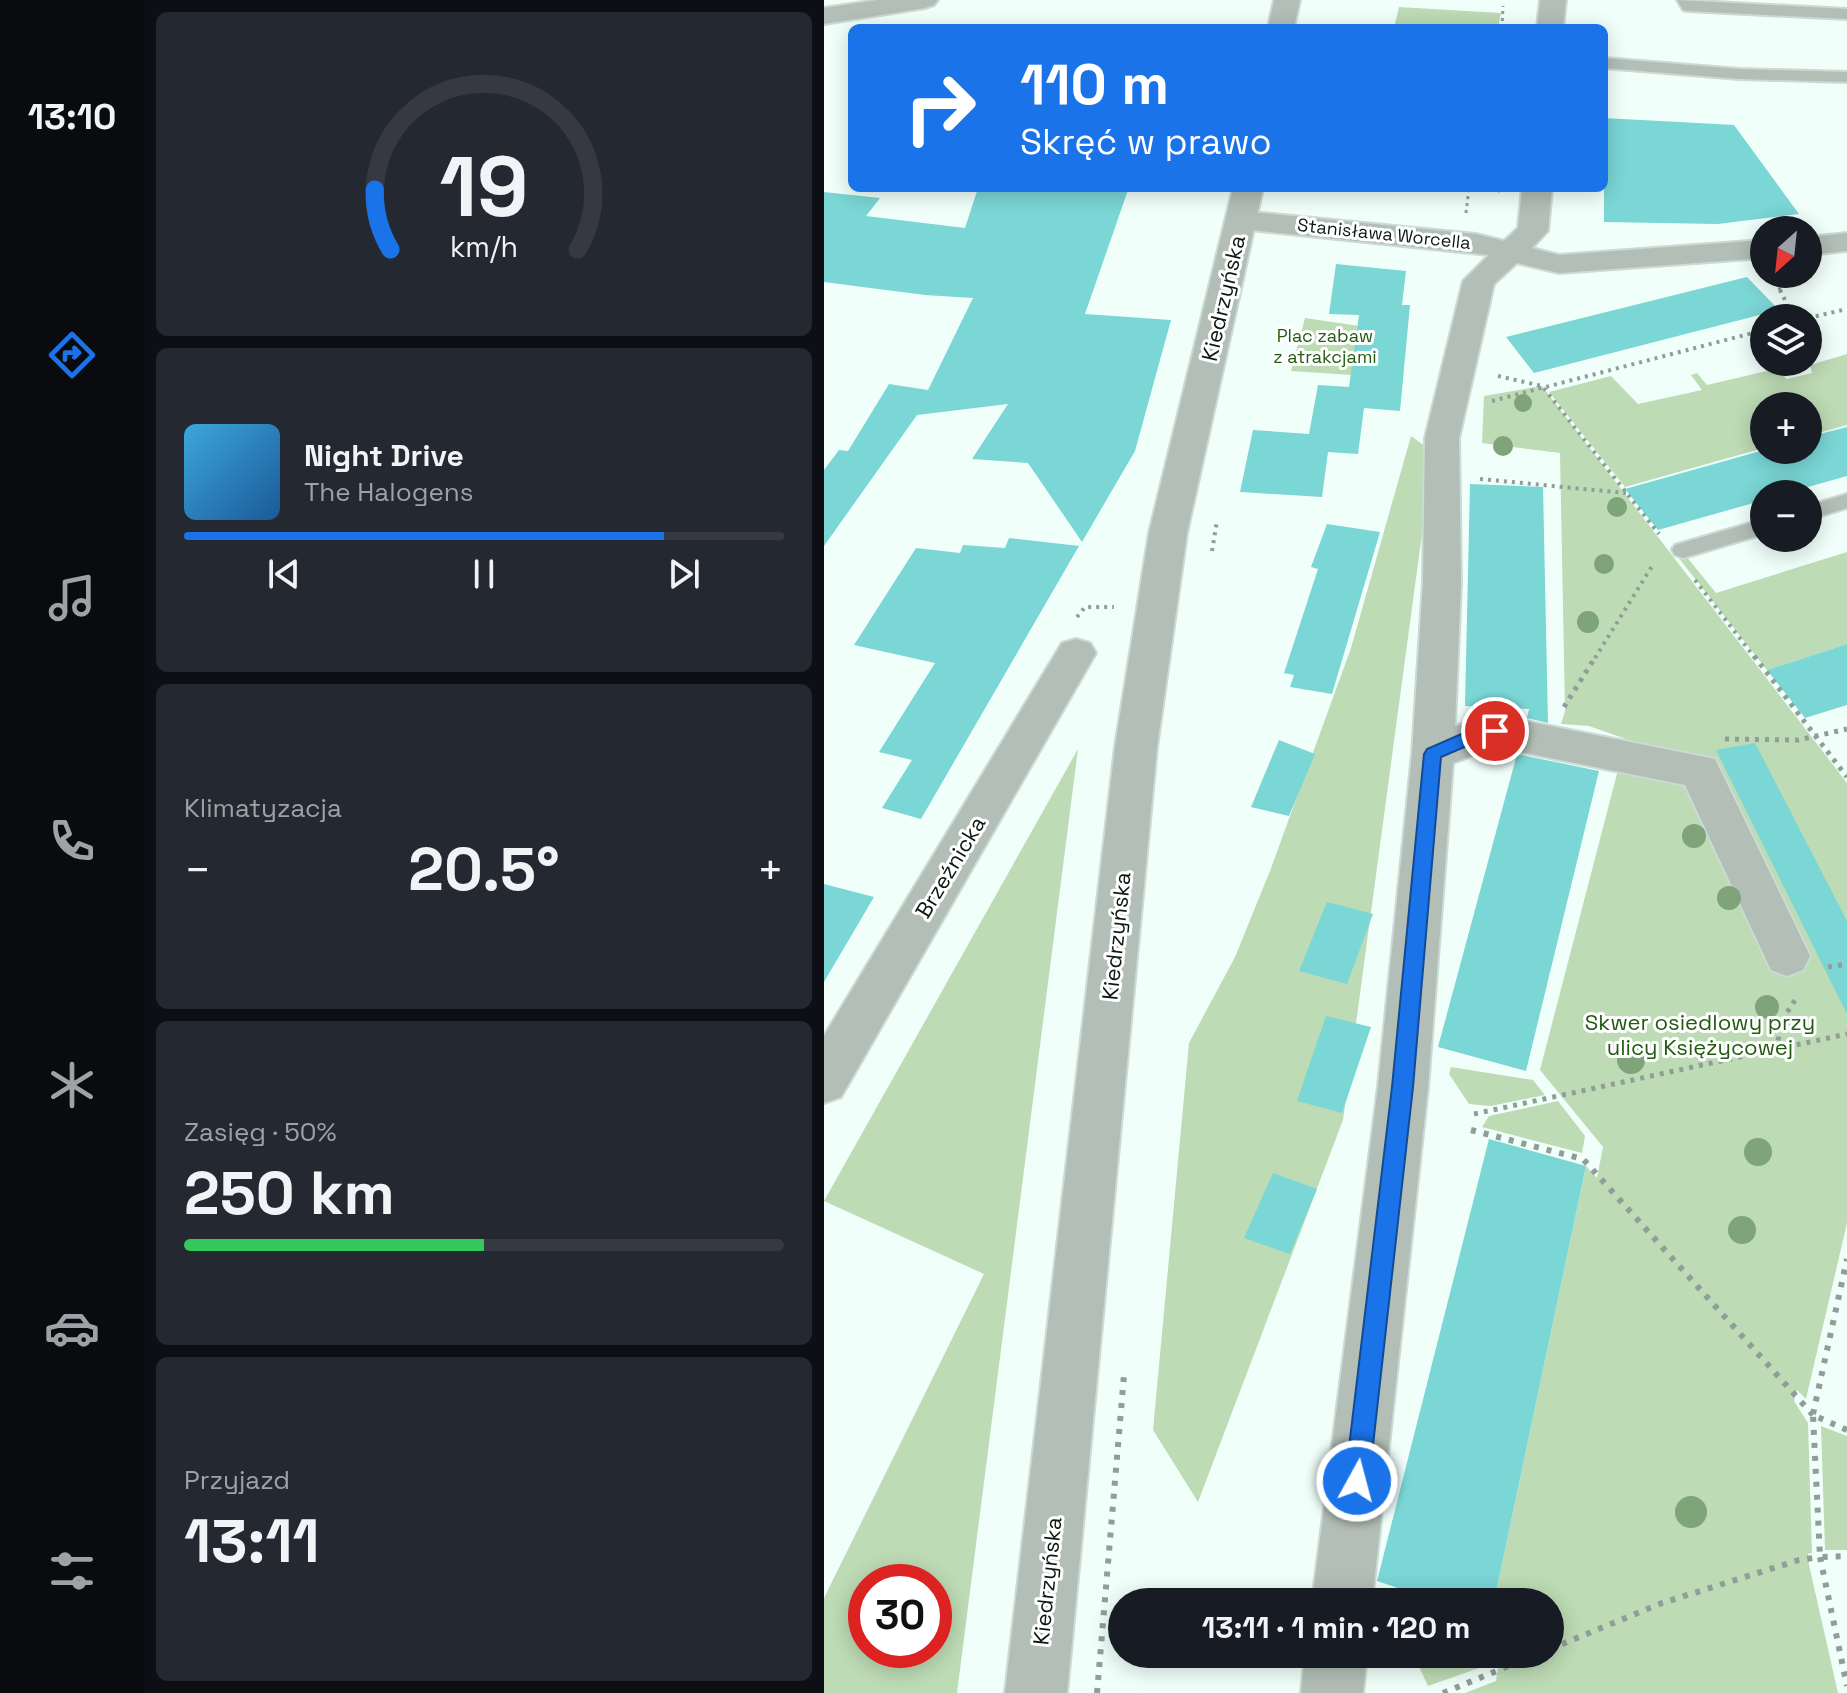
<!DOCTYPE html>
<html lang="pl">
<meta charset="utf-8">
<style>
:root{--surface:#171b24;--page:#242831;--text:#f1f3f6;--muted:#9ea1a6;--line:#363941;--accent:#1a73e8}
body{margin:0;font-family:"Space Grotesk",sans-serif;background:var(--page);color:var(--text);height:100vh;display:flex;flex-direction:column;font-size:30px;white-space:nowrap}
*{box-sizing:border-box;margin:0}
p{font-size:26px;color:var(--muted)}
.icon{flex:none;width:44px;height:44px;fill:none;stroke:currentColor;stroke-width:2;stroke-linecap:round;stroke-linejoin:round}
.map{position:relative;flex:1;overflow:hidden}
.details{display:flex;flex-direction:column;gap:12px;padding:12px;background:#0d0f14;width:680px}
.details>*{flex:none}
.top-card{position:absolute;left:24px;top:24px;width:760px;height:168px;border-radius:12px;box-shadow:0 4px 20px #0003;background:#1a73e8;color:#fff;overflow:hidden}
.needle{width:52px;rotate:207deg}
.tools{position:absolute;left:926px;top:216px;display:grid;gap:16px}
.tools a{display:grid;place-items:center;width:72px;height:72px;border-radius:50%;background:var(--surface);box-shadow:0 4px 20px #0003;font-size:40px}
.speed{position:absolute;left:24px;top:1564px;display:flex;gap:16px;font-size:40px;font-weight:700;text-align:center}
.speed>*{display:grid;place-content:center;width:104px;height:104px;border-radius:50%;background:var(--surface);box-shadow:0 4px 20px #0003;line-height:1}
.speed .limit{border:12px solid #d22;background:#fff;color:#111}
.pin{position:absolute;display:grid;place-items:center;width:68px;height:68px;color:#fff;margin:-34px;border:4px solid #fff;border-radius:50%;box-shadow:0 2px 8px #0007}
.me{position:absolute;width:88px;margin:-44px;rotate:7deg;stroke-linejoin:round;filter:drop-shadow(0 0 6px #0008)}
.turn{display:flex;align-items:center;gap:28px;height:168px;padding:0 40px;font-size:36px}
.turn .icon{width:104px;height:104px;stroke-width:2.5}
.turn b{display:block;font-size:56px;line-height:68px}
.big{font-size:60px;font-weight:600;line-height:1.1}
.details .widget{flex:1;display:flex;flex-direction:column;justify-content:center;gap:12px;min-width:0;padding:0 28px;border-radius:12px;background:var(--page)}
.details .dial{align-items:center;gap:0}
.dial svg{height:208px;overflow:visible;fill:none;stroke:var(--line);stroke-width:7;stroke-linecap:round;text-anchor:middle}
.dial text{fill:var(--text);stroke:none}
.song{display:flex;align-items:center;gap:24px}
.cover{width:96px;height:96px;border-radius:12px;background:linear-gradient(135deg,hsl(200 70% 55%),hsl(210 70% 35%))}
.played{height:8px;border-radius:4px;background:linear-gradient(90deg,var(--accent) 80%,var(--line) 80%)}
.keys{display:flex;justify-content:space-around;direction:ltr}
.heat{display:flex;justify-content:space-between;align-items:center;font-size:44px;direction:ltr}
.charge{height:12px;border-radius:6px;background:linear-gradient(90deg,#34c759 50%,var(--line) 0)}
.trip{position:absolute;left:284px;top:1588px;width:456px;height:80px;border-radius:40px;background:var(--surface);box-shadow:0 4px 20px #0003;font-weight:600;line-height:80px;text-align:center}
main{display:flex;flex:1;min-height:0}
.tab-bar{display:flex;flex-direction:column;width:144px;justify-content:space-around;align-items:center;background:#090b0e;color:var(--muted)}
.tab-bar .icon{width:56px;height:56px}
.tab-bar .current{color:var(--accent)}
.tab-bar b{font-size:36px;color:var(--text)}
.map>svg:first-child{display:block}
.green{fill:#bddbb5;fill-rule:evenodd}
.building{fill:#7bd6d6}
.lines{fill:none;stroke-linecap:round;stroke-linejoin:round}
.service-casing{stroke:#ccdad6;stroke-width:4}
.minor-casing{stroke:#ccdad6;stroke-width:4}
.tertiary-casing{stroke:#ccdad6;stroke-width:4}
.path-far3{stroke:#909d99;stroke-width:3;stroke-dasharray:3 4;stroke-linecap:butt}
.path-far2{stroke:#909d99;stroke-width:4;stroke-dasharray:3 5;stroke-linecap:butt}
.path-far1{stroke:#909d99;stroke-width:5;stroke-dasharray:4 6;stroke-linecap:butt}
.path{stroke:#909d99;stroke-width:6;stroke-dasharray:5 8;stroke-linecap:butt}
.service{fill:#b2beb6;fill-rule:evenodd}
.minor{fill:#b2beb6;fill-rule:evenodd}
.tertiary{fill:#b2beb6;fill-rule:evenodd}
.tree{fill:#80a47a}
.route{fill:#1a73e8;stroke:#114b97;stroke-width:2}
.labels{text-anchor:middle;stroke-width:6;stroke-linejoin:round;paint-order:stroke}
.far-street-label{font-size:18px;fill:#0b1814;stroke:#fff}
.far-park-label{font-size:18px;fill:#235a11;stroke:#fff}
.street-label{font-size:22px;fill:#0b1814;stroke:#fff}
.park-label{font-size:22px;fill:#235a11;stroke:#fff}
</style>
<main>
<nav class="tab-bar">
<b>13:10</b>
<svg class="icon current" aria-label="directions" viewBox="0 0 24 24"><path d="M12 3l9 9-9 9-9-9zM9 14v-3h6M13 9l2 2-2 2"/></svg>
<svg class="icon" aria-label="music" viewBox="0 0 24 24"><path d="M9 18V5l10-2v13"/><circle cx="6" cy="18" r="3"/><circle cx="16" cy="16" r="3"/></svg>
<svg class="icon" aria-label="phone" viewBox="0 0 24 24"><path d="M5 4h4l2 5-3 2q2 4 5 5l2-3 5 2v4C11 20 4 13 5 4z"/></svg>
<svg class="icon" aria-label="climate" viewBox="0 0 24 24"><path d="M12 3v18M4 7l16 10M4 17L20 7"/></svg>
<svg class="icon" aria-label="car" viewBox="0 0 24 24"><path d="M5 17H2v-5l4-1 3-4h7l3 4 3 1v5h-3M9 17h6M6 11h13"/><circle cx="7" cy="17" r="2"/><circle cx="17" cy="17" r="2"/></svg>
<svg class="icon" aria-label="filters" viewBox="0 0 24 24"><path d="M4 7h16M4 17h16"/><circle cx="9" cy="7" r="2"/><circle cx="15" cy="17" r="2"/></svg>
</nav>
<section class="details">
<div class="widget dial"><svg viewBox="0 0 100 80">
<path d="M14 69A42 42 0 1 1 86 69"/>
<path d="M14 69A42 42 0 0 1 8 46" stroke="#1a73e8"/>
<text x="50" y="56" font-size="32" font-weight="700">19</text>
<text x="50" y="72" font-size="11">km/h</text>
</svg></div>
<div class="widget">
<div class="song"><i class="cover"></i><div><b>Night Drive</b><p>The Halogens</p></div></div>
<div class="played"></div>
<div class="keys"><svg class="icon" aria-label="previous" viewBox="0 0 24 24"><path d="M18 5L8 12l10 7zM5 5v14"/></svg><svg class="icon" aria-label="pause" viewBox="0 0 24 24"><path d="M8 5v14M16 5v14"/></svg><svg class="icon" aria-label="next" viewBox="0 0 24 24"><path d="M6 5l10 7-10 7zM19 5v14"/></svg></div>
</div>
<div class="widget"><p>Klimatyzacja</p>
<div class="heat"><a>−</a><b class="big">20.5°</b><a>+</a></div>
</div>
<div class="widget"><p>Zasięg · 50%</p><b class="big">250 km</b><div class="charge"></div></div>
<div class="widget"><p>Przyjazd</p><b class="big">13:11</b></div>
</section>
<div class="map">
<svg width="1023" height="1693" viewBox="0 0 1023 1693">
<rect width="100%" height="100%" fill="#f1fffb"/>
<!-- green -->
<path class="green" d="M575,7L677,13L674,28H570Z
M481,318L576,332L558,377L467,371Z
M1023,354V425L984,436V406H940V448L801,487L725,392L787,376L814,404L878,390L867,375L873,373L883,385L951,369L963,379L988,373L986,365Z
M718,386L1023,783V1223L982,1399L973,1390L970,1401L984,1423L988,1553L984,1554L985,1565L1014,1693H641L672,1681L675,1661L604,1686L589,1654H726V1602H670L762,1166L773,1178L779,1147L716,1070L802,739L765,726L737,724L741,711L736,453L658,443L660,396Z
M587,436L609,452L519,1120L374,1502L329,1430L365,1043L411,957L446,871L527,648Z
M853,545L892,593L1023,552V644L943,670L846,547Z
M254,749L133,1693H0V1598L160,1274L0,1201ZM42,1582H110V1650H42Z
M627,1067L709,1080L721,1095L667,1106L645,1104L625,1074Z
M734,1101L761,1136L758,1153L658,1127L665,1116Z
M997,1426L1023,1436V1550H1001Z"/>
<!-- building -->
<path class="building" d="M780,118L910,125L975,214L894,224L780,222Z
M154,188L304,190L261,314L347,320L311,451L258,542L204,463L148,459L184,404L93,415L0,546V470L15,450L24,451L65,384L104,390L149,298L101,295L0,282V192L56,198L42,216L141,228Z
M512,264L582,271L578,305H586L576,411L540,408L534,454L504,452L498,497L416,492L429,430L485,434L494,385L525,387L535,315L505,314Z
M923,277L955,310L710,373L682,337Z
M1023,427V476L959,494H940V500L834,530L801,489L940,450H984V437Z
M646,484L719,487L724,723L703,718L705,709L641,706Z
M503,524L556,532L508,694L466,687L470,675L460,673L494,569L487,567Z
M185,538L255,546L97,819L58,808L88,760L55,752L111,663L30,645L92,548L136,553L139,545L181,548Z
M1023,644V705L981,718L943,670Z
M455,740L491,754L465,816L427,807Z
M931,743L1023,921V1014L892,750Z
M693,754L775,771L702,1071L614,1047Z
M0,884L50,897L0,982Z
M503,902L549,914L523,984L475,971Z
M502,1016L547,1027L518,1113L473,1101Z
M665,1139L762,1166L670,1602H616L553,1581Z
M449,1173L493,1189L466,1254L420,1238Z"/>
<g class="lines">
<defs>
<path id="service" d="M853,0L1023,9V19L864,11L859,10Z
M780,58L915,69L1023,72V82L915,79L780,68Z
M1023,494V508L984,520V506Z
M940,519V534L859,558L851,555L848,550L851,545Z"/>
<path id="minor" d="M53,0H114L110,5L101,8L0,24V8Z
M716,0H742L739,28H713Z
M698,188H728L724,231L708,248L735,255L940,240V258L735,273L693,263L670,284L635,438L637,583L631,726L671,715L891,759L986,956L979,970L963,976L947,970L861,785L671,747L629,763L604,1087L548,1602H488L554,1087L588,754L599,583L601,438L639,281L665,255L417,229L406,226L402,220L406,214L417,211L652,234L680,241L694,228Z
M1023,233V251L984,255V237Z
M252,639L266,643L272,653L17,1097L0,1103V1036L238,643Z
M481,1654H543L539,1693H477Z"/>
<path id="tertiary" d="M450,0H476L470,28H444Z
M409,188H439L363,533L333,747L243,1693H181L291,747L325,533Z"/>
</defs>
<!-- service casing -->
<use href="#service" class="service-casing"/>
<!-- minor casing -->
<use href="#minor" class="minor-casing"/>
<!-- tertiary casing -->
<use href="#tertiary" class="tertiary-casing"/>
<!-- path-far3 -->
<path class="path-far3" d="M678,28L679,6
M645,188L677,191
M642,213L645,188
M949,275L957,292"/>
<!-- path-far2 -->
<path class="path-far2" d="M956,290L970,318
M984,318L1023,309
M674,376L718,386L835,534
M668,401L940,330
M656,479L802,493
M388,551L393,521
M871,580L931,658
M253,617L261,607H290
M771,658L830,563"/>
<!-- path-far1 -->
<path class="path-far1" d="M930,656L1023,777
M740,707L772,656
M901,739L974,740L1023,729
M1004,967L1023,964
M951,1050L962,1014L973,997
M650,1114L1023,1034"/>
<!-- path -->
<path class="path" d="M647,1130L759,1159L989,1415
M989,1414L1023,1259
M1023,1430L989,1415L996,1557L1023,1556
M726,1649L838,1603L975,1560L996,1557L1023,1686
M273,1693L300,1375
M619,1693L714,1654"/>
<!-- service -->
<use href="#service" class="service"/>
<!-- minor -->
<use href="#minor" class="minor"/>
<!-- tertiary -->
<use href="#tertiary" class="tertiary"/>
</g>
<!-- trees -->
<g class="tree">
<circle cx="699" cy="403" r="9"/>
<circle cx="679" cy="446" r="10"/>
<circle cx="793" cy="507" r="10"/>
<circle cx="780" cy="564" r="10"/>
<circle cx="764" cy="622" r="11"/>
<circle cx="870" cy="836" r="12"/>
<circle cx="905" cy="898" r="12"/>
<circle cx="943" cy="1007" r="12"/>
<circle cx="807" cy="1060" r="14"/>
<circle cx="934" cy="1152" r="14"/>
<circle cx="918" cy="1230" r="14"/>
<circle cx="867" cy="1512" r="16"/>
</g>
<!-- route -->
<path class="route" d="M671,725L680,731L677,736L652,742L617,757L589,1087L545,1481L541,1489L533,1493L524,1489L521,1481L568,1087L600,754L603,749L642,732Z"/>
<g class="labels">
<!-- far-street labels -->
<g class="far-street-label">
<text transform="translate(560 234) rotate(6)" y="6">Stanisława Worcella</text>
</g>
<!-- far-park labels -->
<g class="far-park-label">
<text x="501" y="342">Plac zabaw<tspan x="501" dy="21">z atrakcjami</tspan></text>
</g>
<!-- street labels -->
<g class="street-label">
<text transform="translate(399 298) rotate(-77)" y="8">Kiedrzyńska</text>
<text transform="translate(126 867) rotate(-59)" y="8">Brzeźnicka</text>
<text transform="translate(292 936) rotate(-84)" y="8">Kiedrzyńska</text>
<text transform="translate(223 1581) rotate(-84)" y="8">Kiedrzyńska</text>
</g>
<!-- park labels -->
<g class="park-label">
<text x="876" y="1030">Skwer osiedlowy przy<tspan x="876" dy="25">ulicy Księżycowej</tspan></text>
</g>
</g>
</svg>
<div class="tools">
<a><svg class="needle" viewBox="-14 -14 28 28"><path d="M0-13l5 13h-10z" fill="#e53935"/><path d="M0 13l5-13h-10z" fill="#9ea1a6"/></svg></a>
<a><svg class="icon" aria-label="layers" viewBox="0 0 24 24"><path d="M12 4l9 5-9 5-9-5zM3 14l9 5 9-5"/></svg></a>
<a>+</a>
<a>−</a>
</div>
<div class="speed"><div class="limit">30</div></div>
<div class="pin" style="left:671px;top:731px;background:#d93025"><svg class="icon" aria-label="arrive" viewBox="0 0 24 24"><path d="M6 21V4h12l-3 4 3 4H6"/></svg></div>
<svg class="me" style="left:533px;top:1481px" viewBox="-20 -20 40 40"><circle r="17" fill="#1a73e8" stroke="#fff" stroke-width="3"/><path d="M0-11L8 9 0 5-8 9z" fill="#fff"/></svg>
<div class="trip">13:11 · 1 min · 120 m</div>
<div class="top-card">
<div class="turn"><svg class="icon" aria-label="right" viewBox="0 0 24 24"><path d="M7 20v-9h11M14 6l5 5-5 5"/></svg><div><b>110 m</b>Skręć w prawo</div></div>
</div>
</div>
</main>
